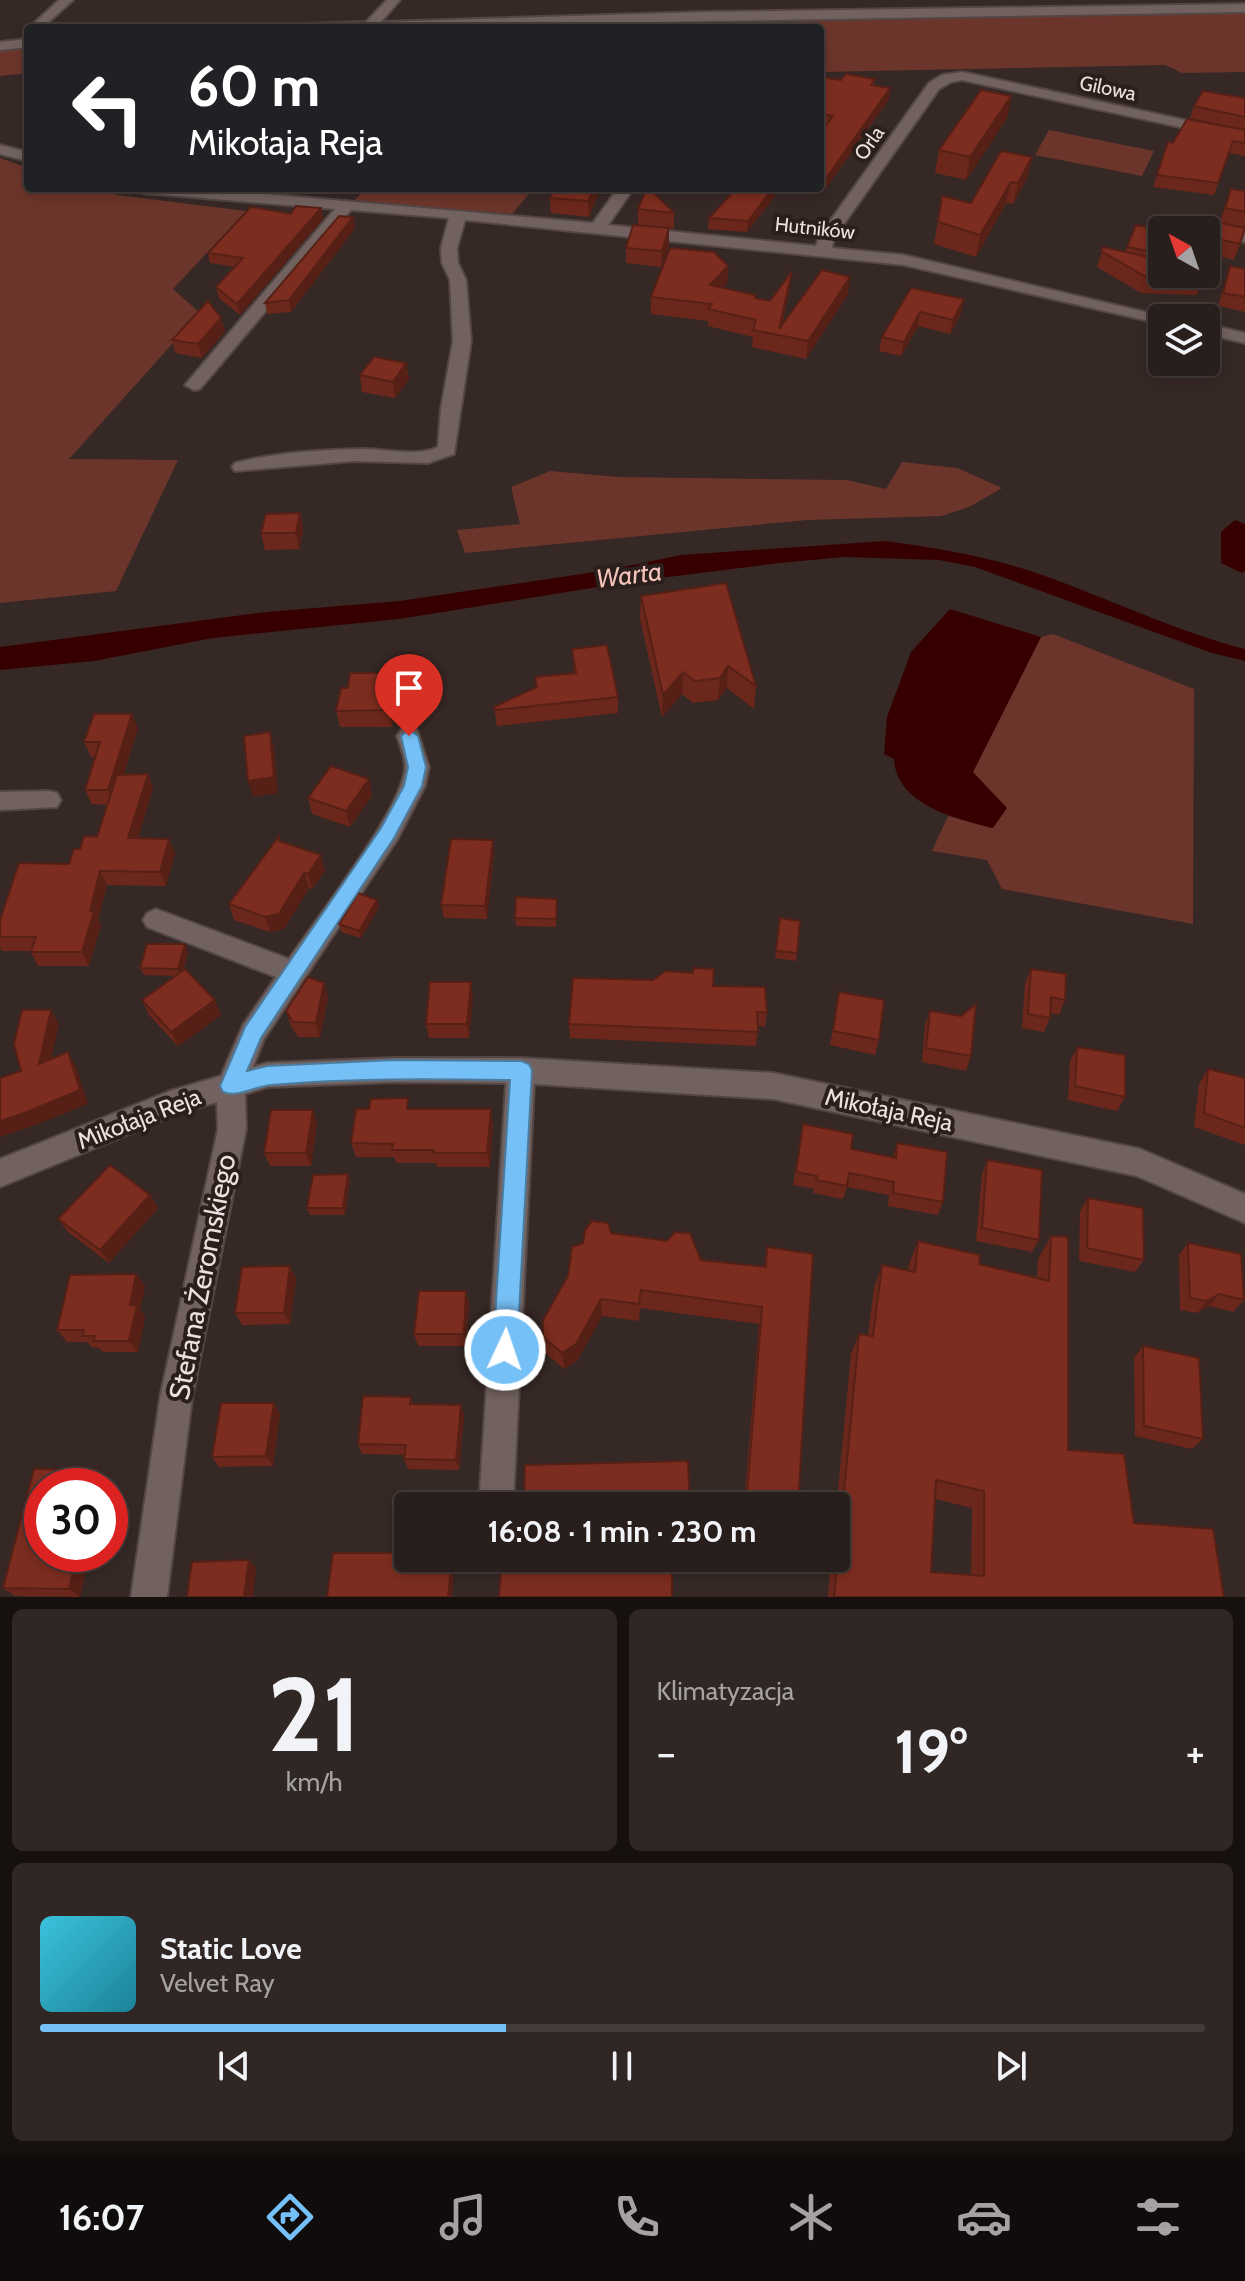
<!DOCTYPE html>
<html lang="pl">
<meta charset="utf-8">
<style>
:root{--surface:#281e1c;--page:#302725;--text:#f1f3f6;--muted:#a5a2a3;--line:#443c3b;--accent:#75c0f6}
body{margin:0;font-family:Cabin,sans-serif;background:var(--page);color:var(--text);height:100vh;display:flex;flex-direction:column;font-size:30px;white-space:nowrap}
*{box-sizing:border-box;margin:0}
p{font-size:26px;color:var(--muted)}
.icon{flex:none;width:44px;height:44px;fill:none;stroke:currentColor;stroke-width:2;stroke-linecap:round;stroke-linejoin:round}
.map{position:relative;height:1597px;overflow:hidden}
.drawer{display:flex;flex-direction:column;gap:12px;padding:12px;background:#16100f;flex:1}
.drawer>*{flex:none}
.hud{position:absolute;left:24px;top:24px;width:800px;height:168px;border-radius:8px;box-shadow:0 4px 12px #0003,0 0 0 2px var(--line);background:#202124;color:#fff;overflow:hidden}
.needle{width:52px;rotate:320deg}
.controls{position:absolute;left:1148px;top:216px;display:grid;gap:16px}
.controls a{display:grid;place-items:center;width:72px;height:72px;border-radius:8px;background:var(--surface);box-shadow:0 4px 12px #0003,0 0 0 2px var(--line);font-size:40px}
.speed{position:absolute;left:24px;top:1468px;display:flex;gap:16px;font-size:40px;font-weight:700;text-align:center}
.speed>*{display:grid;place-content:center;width:104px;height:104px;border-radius:50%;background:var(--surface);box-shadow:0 4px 12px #0003,0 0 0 2px var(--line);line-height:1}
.speed .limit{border:12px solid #d22;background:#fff;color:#111}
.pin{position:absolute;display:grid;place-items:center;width:68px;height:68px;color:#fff;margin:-82px -34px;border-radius:50% 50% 50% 0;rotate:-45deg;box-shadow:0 0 8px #0007}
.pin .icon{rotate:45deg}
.me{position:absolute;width:88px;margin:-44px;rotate:3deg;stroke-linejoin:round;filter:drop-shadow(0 0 6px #0008)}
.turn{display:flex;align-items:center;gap:28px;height:168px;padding:0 32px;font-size:36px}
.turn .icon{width:104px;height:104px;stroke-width:2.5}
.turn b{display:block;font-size:56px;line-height:68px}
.big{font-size:60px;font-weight:700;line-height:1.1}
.drawer .widget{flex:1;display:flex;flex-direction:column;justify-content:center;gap:12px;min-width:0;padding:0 28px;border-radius:12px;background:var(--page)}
.drawer .dial{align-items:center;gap:0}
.dial b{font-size:104px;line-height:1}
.song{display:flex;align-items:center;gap:24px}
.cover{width:96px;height:96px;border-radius:12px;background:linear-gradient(135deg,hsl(190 70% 55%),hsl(190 70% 35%))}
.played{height:8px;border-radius:4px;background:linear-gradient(90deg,var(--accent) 40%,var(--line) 40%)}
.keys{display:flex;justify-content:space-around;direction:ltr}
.heat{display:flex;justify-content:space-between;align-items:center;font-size:44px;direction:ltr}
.drawer .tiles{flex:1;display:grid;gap:12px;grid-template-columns:1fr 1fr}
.widget:last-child{grid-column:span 2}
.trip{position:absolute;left:394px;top:1492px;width:456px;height:80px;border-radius:8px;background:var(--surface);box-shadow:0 4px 12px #0003,0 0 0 2px var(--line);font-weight:700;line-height:80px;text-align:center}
.dock{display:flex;height:128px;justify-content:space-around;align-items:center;background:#100c0b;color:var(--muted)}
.dock .icon{width:56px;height:56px}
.dock .on{color:var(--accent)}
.dock b{font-size:36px;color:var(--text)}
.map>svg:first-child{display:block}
.green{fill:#6c352b}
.water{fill:#370000}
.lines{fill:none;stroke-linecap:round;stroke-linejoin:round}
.minor-casing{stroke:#534745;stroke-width:4}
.minor{fill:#72625f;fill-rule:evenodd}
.wall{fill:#6b271b;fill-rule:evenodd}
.shaded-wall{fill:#572016}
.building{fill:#7c2d1f;stroke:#572016;stroke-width:2;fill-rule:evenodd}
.route{fill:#75c0f6;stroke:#4c7da0;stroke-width:2}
.labels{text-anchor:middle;stroke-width:8;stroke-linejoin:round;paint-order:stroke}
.far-street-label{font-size:20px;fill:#ebe2e0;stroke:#2b1f1c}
.street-label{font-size:24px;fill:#ebe2e0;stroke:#2b1f1c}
.water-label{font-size:26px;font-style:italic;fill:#f4c3b9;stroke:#2b1f1c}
.near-street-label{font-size:28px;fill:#ebe2e0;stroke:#2b1f1c}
</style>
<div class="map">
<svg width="1245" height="1597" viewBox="0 0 1245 1597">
<rect width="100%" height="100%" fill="#362825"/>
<!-- green -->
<path class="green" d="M1245,10V72L1182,73L1165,65L820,72V28H413Z
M28,48V73L0,76V51Z
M1049,130L1154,151L1142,176L1035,155Z
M0,158L28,168V188H93L117,195L246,211L173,289L200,313L69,459L178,460L116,591L0,603Z
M366,188H534L512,214L354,201Z
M902,462L957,468L1002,488L969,507L941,516L807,520L465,553L457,530L520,524L511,487L550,471L619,477L847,480L886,489Z
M1053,634L1194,689L1193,924L1002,889L987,860L932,851L948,816L992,828L973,772L1041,637Z"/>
<!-- water -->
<path class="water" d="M1235,520L1245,524V571L1242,573L1221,563V532Z
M885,541C938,548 991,557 1042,575C1110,599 1175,631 1245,649V661L1212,653L975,567L939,560L844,557L779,563L629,582L399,619L213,638L94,661L0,670V647L266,612L400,601L608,570L681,555Z
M950,609L1041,637L973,772L1007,808L993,828C957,819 896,805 894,759L884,754L887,717L911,652Z"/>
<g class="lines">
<defs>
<path id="minor" d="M59,0H73L42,28L28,29Z
M387,0H400L381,22L706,12L1245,4V12L299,28L306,24L366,22Z
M28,39V47L0,50V42Z
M962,72L1245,133V141L962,80L951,82L939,89L834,238L832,248L904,255L1170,318H1162V324L904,265L465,220L457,248L458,263L466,280L471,341L454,454L428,463L354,461L235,471L232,467L235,463C276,452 322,450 364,449C386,449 418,457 438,447L441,409L453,341L450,280L442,263L441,248L449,218L351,210L200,389L194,390L185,385L335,209L143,193L135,188H198L593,223L618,188H634L608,225L816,246L820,235L929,83L942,75Z
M0,145L28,152V161L0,154Z
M1174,217L1245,232V242L1206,234V230L1168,225L1166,222Z
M1206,324L1245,333V343L1206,334Z
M409,727L417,730L429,767L425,786L397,840L264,1039L253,1067L267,1063L394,1058H521L773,1073L1140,1149L1245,1194V1223L1137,1176L773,1099L534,1084L513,1506H479L506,1083L394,1082L267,1087L245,1094L246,1129L192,1398L167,1597H131L160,1398L218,1129L217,1102L183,1112L0,1187V1159L170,1091L221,1076L243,1025L276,977L147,927L143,920L147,913L156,909L289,959C313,923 406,804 405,766C405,757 400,745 397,736L401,730Z
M49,791L57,793L61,800L57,807L0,810V792Z"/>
</defs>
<!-- minor casing -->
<use href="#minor" class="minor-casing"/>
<!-- minor -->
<use href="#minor" class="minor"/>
</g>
<!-- wall -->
<path class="wall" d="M820,77L841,80L875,79L874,85L889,99L826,188L820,187V133L825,126L820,125Z
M1011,96L1007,118L966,180L935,173L939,150Z
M1245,98V130L1190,118L1194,106Z
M1245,130V156L1229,153L1214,195L1153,187L1157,175L1173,143Z
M1032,157L1027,178L1013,204L1006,203L976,257L934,244L942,196L971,203Z
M555,188H601L589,217L551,213L550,198Z
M781,188L747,232L708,229L709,218Z
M1231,189L1245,191V231L1234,260L1209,254Z
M321,208L323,219L240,315L219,298L216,287L235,267L210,263L208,253L291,214Z
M638,209L674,213V229L638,225Z
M355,228L291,312L267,314L265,303Z
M669,228V244L661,267L626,263V248Z
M1160,238L1152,258L1203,279L1197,295L1141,293L1097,267L1103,247L1125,252L1127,247Z
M728,266L727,283L722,287L755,298L770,301L790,288L782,325L848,294L806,359L752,347L753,337L708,326V321L651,314V297Z
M1230,266L1245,269V312L1218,306Z
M911,288L964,299L961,313L950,334L918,326L901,356L879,351L882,337Z
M221,318L225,331L202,358L175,353L172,340Z
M406,363L409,379L395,398L362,392L360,375Z
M300,513L303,530L299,549L265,550L261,533Z
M641,596L756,686L754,709L727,688L718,700L693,703L682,694L662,717L640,619Z
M572,649L618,697V713L497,726L494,707L536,687L535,677L574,673Z
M394,673L397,689L392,727H340L336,711L348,688Z
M138,728L124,774H148L153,788L138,838L175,853L166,886L107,885L98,919L101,925L89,966H38L31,952V951H2L0,947V920L69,864L80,849L97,837L108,805L92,804L85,790L95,757H91L84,742Z
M372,795L350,827L312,814L308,798Z
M279,836L280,841L325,871L312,889L309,888L284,929L270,932L234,920L229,904Z
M493,840L494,854L487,919L444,918L441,905Z
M557,899L556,927L516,926L515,918Z
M379,907L361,938L341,932L339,924Z
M780,918L797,953L796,961L775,958Z
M188,952L183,971L215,1000L221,1015L178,1046L149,1015L142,1000L175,976L144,975L140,968Z
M1031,969L1065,1000L1059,1015L1051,1013L1050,1018L1044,1032L1022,1028L1025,984Z
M713,986L767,1013L765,1027L758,1026L756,1046L570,1038L569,1024Z
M839,992L879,1040L875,1055L830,1045Z
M473,997L469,1038H429L426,1024Z
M328,998L320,1037H298L291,1026L286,1011Z
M930,1011L971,1056L966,1071L922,1062L925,1025Z
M1077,1047L1125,1097L1117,1111L1068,1100L1070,1061Z
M1208,1069L1245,1078V1145L1194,1127L1199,1084Z
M369,1109H410L493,1123L490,1167H437L436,1163H396L394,1157H356L351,1143Z
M317,1124L311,1166H270L264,1153Z
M803,1124L851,1149L893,1158L897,1143L943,1202L938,1215L888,1206L889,1195L847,1187L843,1199L813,1193L814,1189L793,1185Z
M987,1160L1039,1240L1032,1252L976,1241L982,1174Z
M348,1174L350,1181L345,1215H310L307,1208Z
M150,1195L158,1208L109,1263L68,1232L58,1219Z
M1088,1198L1144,1260L1135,1272L1079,1261L1080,1211Z
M611,1233L701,1260L764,1267L767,1247L798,1506H744L759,1324L640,1308L639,1321L602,1316L577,1361L564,1369L545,1353L543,1337Z
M1051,1236L1068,1450L1134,1523L1224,1597H828L831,1558H836V1511L851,1354L859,1334L868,1335L874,1288L882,1265L908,1271L909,1264L918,1241L979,1264L1037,1278L1038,1259ZM935,1499L972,1508L971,1575L931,1572Z
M1188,1243L1244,1300L1233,1312L1209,1306L1197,1313L1180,1310L1179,1255Z
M290,1266L296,1279L290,1324L242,1325L235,1313Z
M136,1274L145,1286L140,1309L145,1317L138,1352H103L99,1348L92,1347L87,1342H67L57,1330Z
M469,1303L466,1346H418L414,1334Z
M1143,1346L1203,1439L1192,1449L1135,1436L1134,1358Z
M411,1397L413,1404L461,1405L464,1416L459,1470L408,1469L404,1459L405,1455L362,1454L358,1444Z
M274,1403L280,1414L273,1466L219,1467L212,1457Z
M106,1479L80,1597L15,1596L3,1588Z"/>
<!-- shaded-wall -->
<path class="shaded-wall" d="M890,88L889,99L826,188L827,177Z
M1011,96L1007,118L966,180L970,157Z
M1032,157L1027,178L1013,204L1018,183Z
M1011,182L1006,203L976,257L980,235Z
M594,188H601L589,217L588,201Z
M773,188H781L747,232L748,221Z
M321,208L323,219L240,315L237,304Z
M353,217L355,228L291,312L289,300Z
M669,228V244L661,267L662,251Z
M728,266L727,283L709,302L710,285Z
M792,271L790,288L780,336L779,329Z
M850,277L848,294L806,359L808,341Z
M964,299L961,313L950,334L953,320Z
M920,312L918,326L901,356L904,342Z
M221,318L225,331L202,358L198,344Z
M406,363L409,379L395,398L393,382Z
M300,513L303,530L299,549L296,533Z
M728,666L727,688L718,700L720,678Z
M683,672L682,694L662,717L663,695Z
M394,673L397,689L392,727L389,710Z
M132,714L138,728L114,805L108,790Z
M270,732L274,748L278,793L253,797L248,781Z
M148,774L153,788L134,852L128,838Z
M369,779L372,795L350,827L346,811Z
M169,839L175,853L166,886L160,872Z
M493,840L494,854L487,919L485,906Z
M321,855L325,871L312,889L308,874Z
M100,871L107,885L98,919L101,925L89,966L82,952L90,911Z
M304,873L309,888L284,929L270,932L265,917Z
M377,900L379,907L361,938L359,931Z
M185,944L188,952L181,976L178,969Z
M471,982L473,997L469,1038L467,1024Z
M324,983L328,998L320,1037L316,1023Z
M215,1000L221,1015L178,1046L171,1032Z
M51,1010L59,1024L47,1077L39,1064Z
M68,1052L76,1066L88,1104L30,1127L0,1137V1121Z
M491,1109L493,1123L490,1167L487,1153Z
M313,1110L317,1124L311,1166L306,1153Z
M348,1174L350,1181L345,1215L343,1208Z
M150,1195L158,1208L109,1263L100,1250Z
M290,1266L296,1279L290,1324L284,1313Z
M136,1274L145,1286L140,1309L145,1317L138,1352L129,1341L130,1305Z
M466,1291L469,1303L466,1346L464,1334Z
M1219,1294L1209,1306L1197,1313L1207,1301Z
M601,1299L602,1316L577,1361L564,1369L562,1353Z
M274,1403L280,1414L273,1466L266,1456Z
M461,1405L464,1416L459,1470L456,1460Z
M97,1469L106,1479L105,1486H93Z
M77,1554H89L80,1597L69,1589Z
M452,1558H455L452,1597H448Z
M249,1560L256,1568L253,1597H244Z"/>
<!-- building -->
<path class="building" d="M846,74L875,79L871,85L890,88L827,177L820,175V133L833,116L820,114V77L841,80Z
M981,90L1011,96L970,157L939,150Z
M1203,91L1245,98V117L1194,106Z
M1187,119L1245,130V143L1233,141L1218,183L1157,175L1168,142L1173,143Z
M1001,151L1032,157L1018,183L1011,182L980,235L938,222L942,196L971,203Z
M555,188H594L588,201L550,198Z
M647,188H649L674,213L638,209Z
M737,188H773L748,221L709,218Z
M1231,189L1245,191V212L1225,208Z
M296,206L321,208L237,304L216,287L243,258L208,253L251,207L291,214Z
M339,216L353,217L289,300L265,303Z
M1220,223L1245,228L1240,244L1214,238Z
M633,225L669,228L662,251L626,248Z
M1136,225L1162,230L1153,252L1127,247Z
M1103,247L1162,260V274H1203V279L1146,277L1101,251Z
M670,248L714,252L728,266L710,285L755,295V298L770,301L792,271L779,329L822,270L850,277L808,341L753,330L756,320L708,309L712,304L651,297Z
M1230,266L1245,269V297L1223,293Z
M911,288L964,299L953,320L920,312L904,342L882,337Z
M208,301L221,318L198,344L172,340Z
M374,357L406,363L393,382L360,375Z
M300,513L296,533H261L266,514Z
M726,583L756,686L728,666L720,678L695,681L683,672L663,695L641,596Z
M607,645L618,697L495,710L494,707L537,687L535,677L576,673L572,649Z
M350,673H394L389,710L336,711L341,688H348Z
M94,714H132L108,790H85L100,742H84Z
M270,732L274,777L248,781L244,736Z
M331,766L369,779L346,811L308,798Z
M148,774L128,838L169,839L160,872L100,871L90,911H94L82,952H31L36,937H0V920L19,863L69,864L74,849H80L84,836L97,837L117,775Z
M279,836V841L321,855L308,874L304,873L279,914L265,917L229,904Z
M451,839L493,840L485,906L441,905Z
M358,893L377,900L359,931L339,924Z
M516,897L557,899L556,919L515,918Z
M780,918L800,921L797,953L776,951Z
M147,944H185L178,969L140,968Z
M693,968L714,969L713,986L765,987L767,1013L757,1012L758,1032L569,1024L573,978L653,980L666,971L693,973Z
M185,969L215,1000L171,1032L142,1000Z
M1031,969L1066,974L1065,1000L1051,997L1050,1018L1028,1014Z
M308,977L324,983L316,1023L293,1022L286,1011Z
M430,982H471L467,1024H426Z
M839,992L884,1000L879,1040L833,1031Z
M976,1004L971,1056L926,1048L930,1011L961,1016Z
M22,1010H51L39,1064L68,1052L80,1090L22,1114L0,1121V1078L21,1071L14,1044Z
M1077,1047L1125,1055V1097L1075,1086Z
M1208,1069L1245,1078V1128L1204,1113Z
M408,1098L407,1109H491L487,1153H434V1150H392L393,1144L351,1143L356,1109H369L371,1099Z
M271,1110H313L306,1153H264Z
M803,1124L853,1134L851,1149L896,1158L897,1143L947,1152L943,1202L893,1193L894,1182L849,1173L847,1186L816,1180L817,1176L796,1172Z
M987,1160L1042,1170L1039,1240L982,1228Z
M110,1165L150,1195L100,1250L58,1219Z
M348,1174L343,1208H307L313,1175Z
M1088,1198L1143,1208L1144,1260L1087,1248Z
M592,1221L608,1223L611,1233L667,1241L675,1232L690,1233L701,1260L766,1267L767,1247L813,1254L798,1506H746L762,1307L641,1290L639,1304L601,1299L576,1344L562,1353L543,1337V1320L568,1276L572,1247L583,1243L585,1230Z
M1051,1236L1068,1237V1450L1124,1454L1134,1523L1213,1529L1224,1597H834L859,1334L873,1336L882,1265L915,1272L918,1241L980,1255L979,1264L1049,1281ZM936,1480L984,1491V1576L931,1572Z
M1188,1243L1241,1254L1244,1300L1219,1294L1207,1301L1190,1298Z
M290,1266L284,1313H235L242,1267Z
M136,1274L130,1305H137L129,1341H93L95,1336H82L84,1330H57L70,1275Z
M419,1291H466L464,1334H414Z
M1143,1346L1199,1358L1203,1439L1144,1426Z
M363,1396L411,1397L410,1404L461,1405L456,1460L404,1459L406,1445L358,1444Z
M221,1403H274L266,1456L212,1457Z
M688,1461L690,1506H524L525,1465Z
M34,1469H97L93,1486H42V1554H77L69,1589L3,1588Z
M402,1544H408V1558H452L448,1597H327L333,1553H401Z
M502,1558H672V1597H499Z
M249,1560L244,1597H187L192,1562Z"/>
<!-- route -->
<path class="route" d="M409,729L418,736L426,767L422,786L394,838L261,1038L247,1071L267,1066L394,1060L521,1061L529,1064L532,1070L517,1350L514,1359L505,1362L497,1359L493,1350L510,1080C431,1079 350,1078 271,1085C255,1086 239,1098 223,1092L220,1086L245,1027L381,828L404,786L408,767L401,736Z"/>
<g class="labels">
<!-- far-street labels -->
<g class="far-street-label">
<text transform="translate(1108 88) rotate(12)" y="7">Gilowa</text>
<text transform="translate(869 143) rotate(-55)" y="7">Orla</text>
<text transform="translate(815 228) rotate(6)" y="7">Hutników</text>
</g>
<!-- street labels -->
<g class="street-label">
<text transform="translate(889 1110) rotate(12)" y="8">Mikołaja Reja</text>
<text transform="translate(139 1119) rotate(-21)" y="8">Mikołaja Reja</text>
</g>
<!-- water labels -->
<g class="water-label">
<text transform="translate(629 575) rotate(-7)" y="9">Warta</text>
</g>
<!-- near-street labels -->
<g class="near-street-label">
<text transform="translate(202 1277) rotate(-79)" y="10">Stefana Żeromskiego</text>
</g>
</g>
</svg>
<div class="controls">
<a><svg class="needle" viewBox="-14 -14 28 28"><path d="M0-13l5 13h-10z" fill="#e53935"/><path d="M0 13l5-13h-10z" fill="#a5a2a3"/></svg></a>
<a><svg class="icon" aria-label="layers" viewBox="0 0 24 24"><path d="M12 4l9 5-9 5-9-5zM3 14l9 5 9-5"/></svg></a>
</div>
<div class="speed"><div class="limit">30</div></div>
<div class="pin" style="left:409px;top:736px;background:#d93025"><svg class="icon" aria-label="arrive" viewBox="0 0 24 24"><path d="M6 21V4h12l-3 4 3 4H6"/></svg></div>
<svg class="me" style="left:505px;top:1350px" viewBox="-20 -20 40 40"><circle r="17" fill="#75c0f6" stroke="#fff" stroke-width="3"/><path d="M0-11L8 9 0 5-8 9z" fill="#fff"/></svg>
<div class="trip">16:08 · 1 min · 230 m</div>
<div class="hud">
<div class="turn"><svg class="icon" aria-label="left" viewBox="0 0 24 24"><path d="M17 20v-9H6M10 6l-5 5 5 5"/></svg><div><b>60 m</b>Mikołaja Reja</div></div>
</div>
</div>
<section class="drawer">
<div class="tiles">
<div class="widget dial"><b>21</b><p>km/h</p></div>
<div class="widget"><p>Klimatyzacja</p>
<div class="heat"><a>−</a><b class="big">19°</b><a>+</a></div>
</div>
<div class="widget">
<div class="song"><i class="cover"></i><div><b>Static Love</b><p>Velvet Ray</p></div></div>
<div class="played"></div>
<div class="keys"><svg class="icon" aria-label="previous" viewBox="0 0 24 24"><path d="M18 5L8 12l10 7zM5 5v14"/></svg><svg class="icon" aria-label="pause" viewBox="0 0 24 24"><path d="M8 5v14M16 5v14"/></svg><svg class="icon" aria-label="next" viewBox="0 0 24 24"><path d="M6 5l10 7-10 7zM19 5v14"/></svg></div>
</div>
</div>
</section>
<nav class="dock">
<b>16:07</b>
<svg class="icon on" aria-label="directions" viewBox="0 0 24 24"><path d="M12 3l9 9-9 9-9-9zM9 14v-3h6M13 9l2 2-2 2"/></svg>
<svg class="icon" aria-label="music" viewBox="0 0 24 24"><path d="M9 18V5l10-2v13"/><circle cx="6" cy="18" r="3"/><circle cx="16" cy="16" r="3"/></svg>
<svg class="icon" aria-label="phone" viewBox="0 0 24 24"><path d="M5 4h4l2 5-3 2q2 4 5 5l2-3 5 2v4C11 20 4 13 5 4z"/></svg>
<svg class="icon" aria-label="climate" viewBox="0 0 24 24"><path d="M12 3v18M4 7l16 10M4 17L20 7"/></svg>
<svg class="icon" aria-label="car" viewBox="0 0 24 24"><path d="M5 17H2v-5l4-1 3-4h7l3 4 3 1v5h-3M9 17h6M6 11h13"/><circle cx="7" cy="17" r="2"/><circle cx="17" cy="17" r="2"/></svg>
<svg class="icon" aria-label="filters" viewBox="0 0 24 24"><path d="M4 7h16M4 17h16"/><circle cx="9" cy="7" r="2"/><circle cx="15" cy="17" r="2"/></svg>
</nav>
